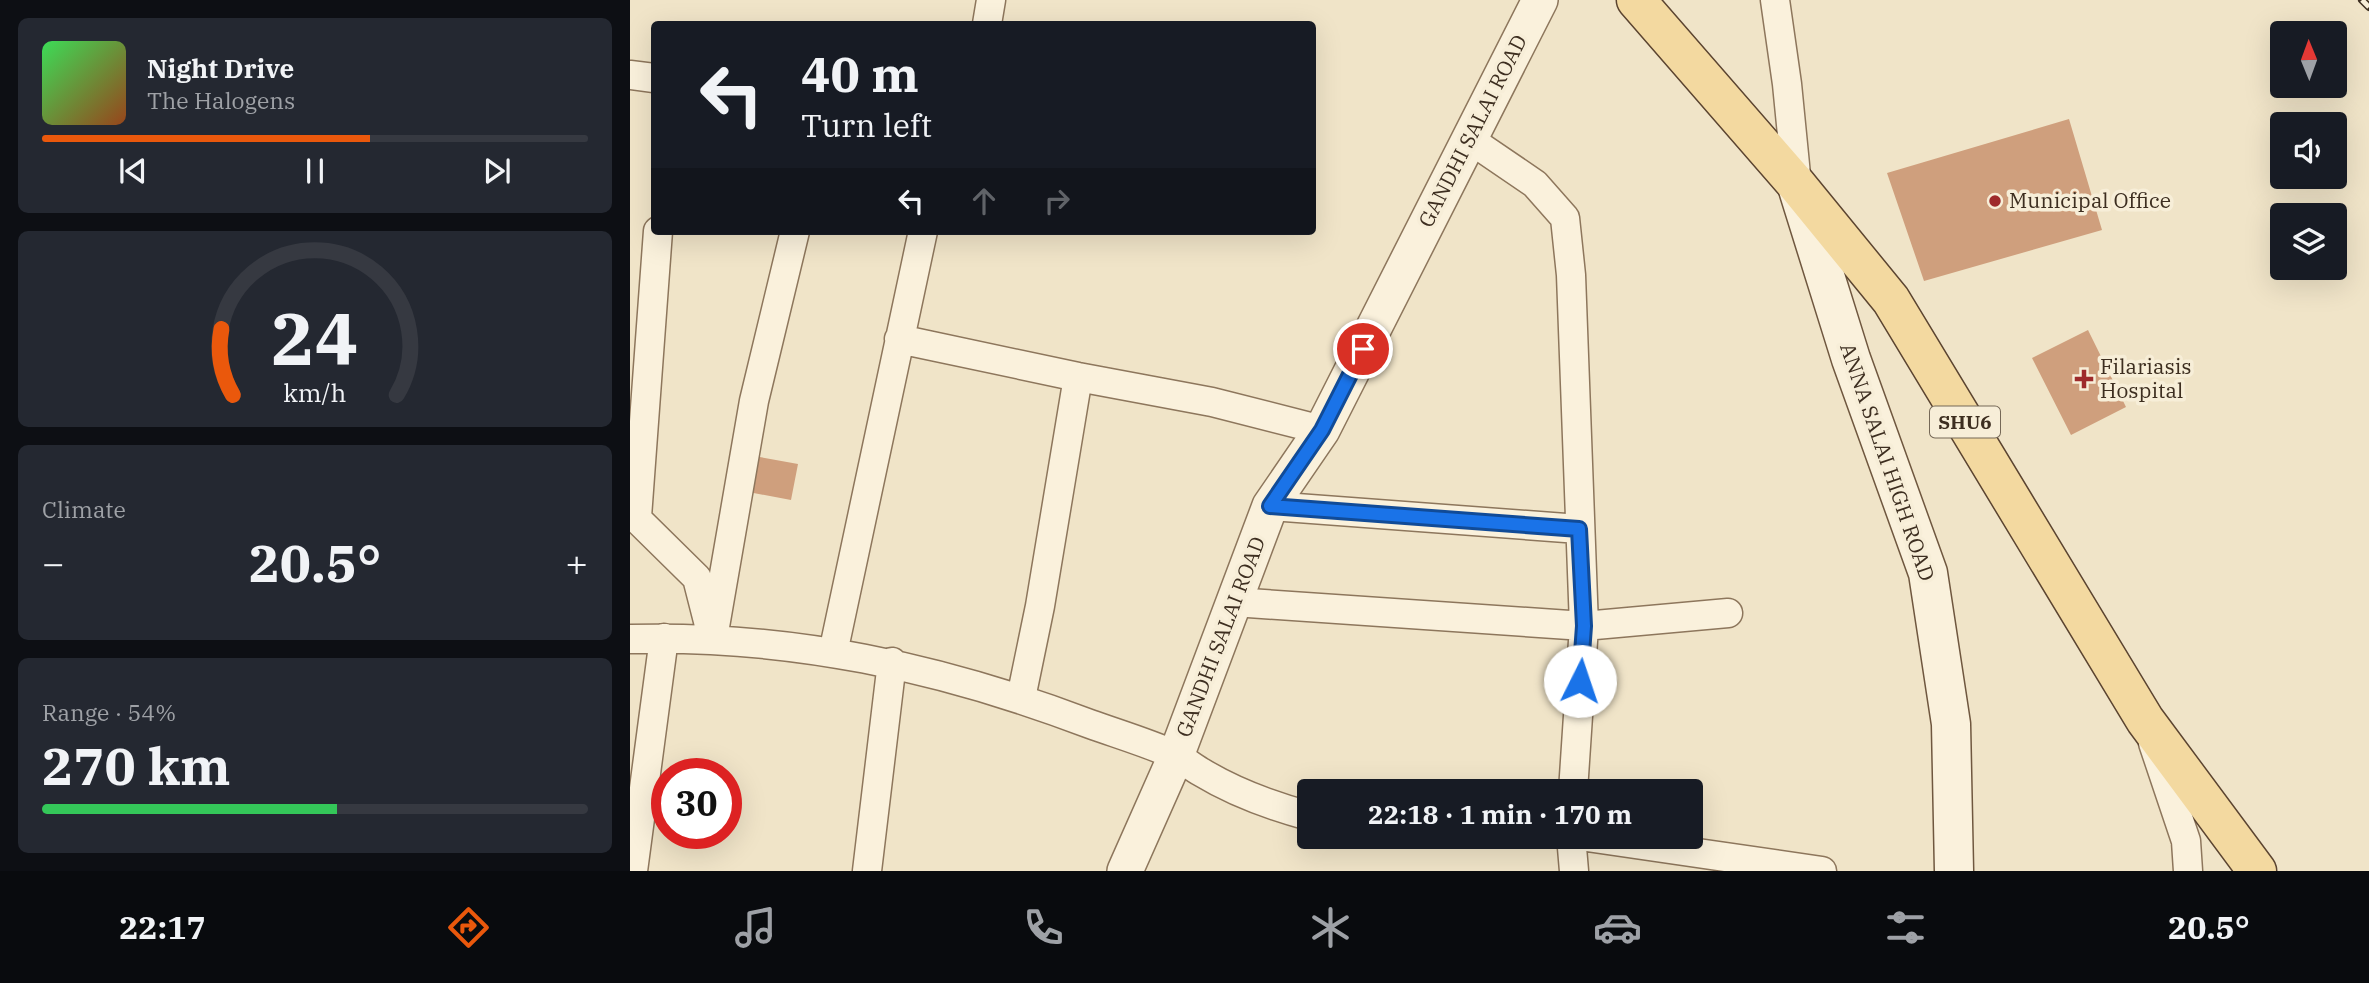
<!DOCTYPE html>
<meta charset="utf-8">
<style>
:root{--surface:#171b24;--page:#242831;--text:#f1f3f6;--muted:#9ea1a6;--line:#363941;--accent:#ea580c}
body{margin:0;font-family:"IBM Plex Serif",serif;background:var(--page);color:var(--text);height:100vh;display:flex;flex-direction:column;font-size:26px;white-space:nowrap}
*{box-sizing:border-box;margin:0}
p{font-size:23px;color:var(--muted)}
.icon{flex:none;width:38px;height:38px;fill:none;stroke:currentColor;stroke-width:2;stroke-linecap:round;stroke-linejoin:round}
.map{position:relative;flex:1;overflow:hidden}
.details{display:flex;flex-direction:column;gap:18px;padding:18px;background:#0d0f14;width:630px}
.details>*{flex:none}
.hud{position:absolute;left:21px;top:21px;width:665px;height:214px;border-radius:7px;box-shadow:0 7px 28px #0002;background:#171b24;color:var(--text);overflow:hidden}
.needle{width:46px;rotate:359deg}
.tools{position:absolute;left:1640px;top:21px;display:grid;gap:14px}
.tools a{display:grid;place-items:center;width:77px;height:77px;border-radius:7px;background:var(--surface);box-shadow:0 7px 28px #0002;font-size:35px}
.speed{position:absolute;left:21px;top:758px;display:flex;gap:14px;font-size:35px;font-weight:700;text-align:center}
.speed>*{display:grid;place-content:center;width:91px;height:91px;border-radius:50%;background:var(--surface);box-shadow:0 7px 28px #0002;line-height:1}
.speed .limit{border:10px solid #d22;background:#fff;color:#111}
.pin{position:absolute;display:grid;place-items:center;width:60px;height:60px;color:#fff;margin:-30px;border:4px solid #fff;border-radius:50%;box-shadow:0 2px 7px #0007}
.me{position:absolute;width:77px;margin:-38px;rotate:4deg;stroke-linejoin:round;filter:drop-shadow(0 0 5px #0008)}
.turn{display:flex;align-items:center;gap:24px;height:147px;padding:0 35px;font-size:32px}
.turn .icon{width:91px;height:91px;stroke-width:2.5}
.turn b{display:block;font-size:49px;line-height:60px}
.lanes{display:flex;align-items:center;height:66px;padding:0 35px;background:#0003;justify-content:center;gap:35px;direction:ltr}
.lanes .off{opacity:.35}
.big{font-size:52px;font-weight:700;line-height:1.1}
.details .card{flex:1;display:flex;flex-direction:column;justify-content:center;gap:10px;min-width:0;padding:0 24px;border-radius:10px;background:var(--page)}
.details .dial{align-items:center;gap:0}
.dial svg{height:182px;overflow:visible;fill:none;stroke:var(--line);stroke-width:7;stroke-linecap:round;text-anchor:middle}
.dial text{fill:var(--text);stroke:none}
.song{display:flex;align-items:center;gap:21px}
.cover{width:84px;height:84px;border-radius:10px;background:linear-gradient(135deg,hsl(130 70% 55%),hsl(20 70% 35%))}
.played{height:7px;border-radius:4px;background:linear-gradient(90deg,var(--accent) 60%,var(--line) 60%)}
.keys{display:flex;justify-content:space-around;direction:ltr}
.heat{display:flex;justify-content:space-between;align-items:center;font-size:38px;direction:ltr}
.charge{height:10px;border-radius:5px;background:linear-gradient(90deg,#34c759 54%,var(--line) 0)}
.trip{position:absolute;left:667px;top:779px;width:406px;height:70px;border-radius:7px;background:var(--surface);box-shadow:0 7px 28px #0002;font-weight:700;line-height:70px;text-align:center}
.menu{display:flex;height:112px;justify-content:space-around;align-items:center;background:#090b0e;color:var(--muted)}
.menu .icon{width:49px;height:49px}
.menu .current{color:var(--accent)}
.menu b{font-size:32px;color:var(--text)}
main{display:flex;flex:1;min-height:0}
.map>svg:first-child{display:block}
.building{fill:#cf9f7d}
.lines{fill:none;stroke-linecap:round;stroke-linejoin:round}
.minor-casing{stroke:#8d765c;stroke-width:31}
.tertiary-casing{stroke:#8d765c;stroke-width:38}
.secondary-casing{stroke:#6f573f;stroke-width:41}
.primary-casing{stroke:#5b4430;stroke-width:41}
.minor{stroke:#faf1dc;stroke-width:28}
.tertiary{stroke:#faf1dc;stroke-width:35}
.secondary{stroke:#faf1dc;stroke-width:38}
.primary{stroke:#f3d9a0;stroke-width:38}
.rail-casing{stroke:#3d2e20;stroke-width:8}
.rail{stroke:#f7eed8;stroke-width:5;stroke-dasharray:16;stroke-linecap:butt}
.route-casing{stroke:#114b97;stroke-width:18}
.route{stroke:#1a73e8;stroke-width:12}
.poi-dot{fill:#9e2a2b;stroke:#f7eed8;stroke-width:2.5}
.labels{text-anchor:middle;stroke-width:7;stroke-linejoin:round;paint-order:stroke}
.shield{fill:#f7eed8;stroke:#756857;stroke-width:2}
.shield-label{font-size:19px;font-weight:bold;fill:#3d2e20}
.street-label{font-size:21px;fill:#3d2e20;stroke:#f7eed8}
.poi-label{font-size:21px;fill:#3d2e20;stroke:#f7eed8;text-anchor:start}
</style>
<main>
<section class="details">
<div class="card">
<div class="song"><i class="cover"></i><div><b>Night Drive</b><p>The Halogens</p></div></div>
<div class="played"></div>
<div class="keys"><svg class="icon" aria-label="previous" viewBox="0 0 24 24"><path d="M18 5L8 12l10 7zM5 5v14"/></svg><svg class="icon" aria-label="pause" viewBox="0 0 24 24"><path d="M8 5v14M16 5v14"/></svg><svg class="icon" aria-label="next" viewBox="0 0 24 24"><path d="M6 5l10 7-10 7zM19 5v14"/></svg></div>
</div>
<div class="card dial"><svg viewBox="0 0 100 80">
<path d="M14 69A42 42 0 1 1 86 69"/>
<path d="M14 69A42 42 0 0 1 9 40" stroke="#ea580c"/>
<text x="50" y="56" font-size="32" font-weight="700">24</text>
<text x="50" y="72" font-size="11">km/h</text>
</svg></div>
<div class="card"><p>Climate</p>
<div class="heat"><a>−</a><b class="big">20.5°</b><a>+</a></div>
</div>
<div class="card"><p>Range · 54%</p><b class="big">270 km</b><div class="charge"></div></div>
</section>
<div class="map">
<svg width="1739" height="871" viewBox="0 0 1739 871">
<rect width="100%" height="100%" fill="#f0e4c8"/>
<!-- building -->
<path class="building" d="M1439,119L1472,230L1294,281L1257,173Z
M1458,330L1496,407L1441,435L1402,358Z
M119,455L168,464L161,500L113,491Z"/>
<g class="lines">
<defs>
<path id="minor" d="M1145,0L1157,84L1167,185
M357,24L361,0
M0,75L24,78
M839,139L905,184L935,218L941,275L954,626L943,791
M269,339L448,377L582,402L692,430
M640,506L949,529
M0,512L67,578L80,629
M7,517L28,231
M604,602L954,626L1098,613
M83,638L124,401L165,231
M0,639C161,635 310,667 460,724C488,734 518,743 545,755C554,760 562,767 571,772C604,792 642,806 679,816
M203,653L293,231
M391,698L410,606L448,377
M1523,743L1556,841L1558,871
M941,836L944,871
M950,836L1192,871
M3,871L34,638
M237,871L262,662"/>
<path id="tertiary" d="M495,871L546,756L640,506L692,430L910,0"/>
<path id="secondary" d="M1167,186L1221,359L1298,573L1321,724L1324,871"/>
<path id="primary" d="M1006,0L1167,185L1261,300L1515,720L1627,871"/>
</defs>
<!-- minor casing -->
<use href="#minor" class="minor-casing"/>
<!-- tertiary casing -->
<use href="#tertiary" class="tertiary-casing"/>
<!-- secondary casing -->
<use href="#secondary" class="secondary-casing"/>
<!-- primary casing -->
<use href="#primary" class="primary-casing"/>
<!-- minor -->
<use href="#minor" class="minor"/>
<!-- tertiary -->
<use href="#tertiary" class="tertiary"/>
<!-- secondary -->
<use href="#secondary" class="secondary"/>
<!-- primary -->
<use href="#primary" class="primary"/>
<defs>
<path id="rail" d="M1732,0L1739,7"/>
</defs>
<!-- rail casing -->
<use href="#rail" class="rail-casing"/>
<!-- rail -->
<use href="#rail" class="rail"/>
</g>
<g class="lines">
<defs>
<path id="route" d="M733,349L692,430L640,506L949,529L954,626L950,681"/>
</defs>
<!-- route casing -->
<use href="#route" class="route-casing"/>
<!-- route -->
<use href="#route" class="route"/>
</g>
<!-- markers -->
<g class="poi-dot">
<circle cx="1365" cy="201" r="7"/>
<path d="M1450.5 368.5h7v7h7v7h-7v7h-7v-7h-7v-7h7z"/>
</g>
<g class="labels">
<!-- shield labels -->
<rect class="shield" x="1300" y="406.5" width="70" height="31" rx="5"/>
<g class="shield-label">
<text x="1335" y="429">SHU6</text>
</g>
<!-- street labels -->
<g class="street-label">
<text transform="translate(843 131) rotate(-63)" y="7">GANDHI SALAI ROAD</text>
<text transform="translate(1257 462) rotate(71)" y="7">ANNA SALAI HIGH ROAD</text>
<text transform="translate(591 637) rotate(-69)" y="7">GANDHI SALAI ROAD</text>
</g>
<!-- poi labels -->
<g class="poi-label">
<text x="1379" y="208">Municipal Office</text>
<text x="1470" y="374">Filariasis<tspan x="1470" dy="24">Hospital</tspan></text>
</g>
</g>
</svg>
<div class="tools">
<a><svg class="needle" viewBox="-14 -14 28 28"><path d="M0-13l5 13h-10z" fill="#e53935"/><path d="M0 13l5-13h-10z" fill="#9ea1a6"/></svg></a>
<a><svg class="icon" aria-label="sound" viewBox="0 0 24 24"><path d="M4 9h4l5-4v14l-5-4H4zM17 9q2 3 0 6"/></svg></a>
<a><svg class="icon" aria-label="layers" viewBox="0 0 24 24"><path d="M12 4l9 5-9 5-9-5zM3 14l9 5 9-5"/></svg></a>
</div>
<div class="speed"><div class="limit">30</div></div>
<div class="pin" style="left:733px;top:349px;background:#d93025"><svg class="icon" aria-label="arrive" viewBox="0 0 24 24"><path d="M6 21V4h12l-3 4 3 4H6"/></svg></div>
<svg class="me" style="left:950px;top:681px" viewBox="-20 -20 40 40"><circle r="19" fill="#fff"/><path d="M0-13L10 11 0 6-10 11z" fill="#1a73e8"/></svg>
<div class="trip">22:18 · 1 min · 170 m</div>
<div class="hud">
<div class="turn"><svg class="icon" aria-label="left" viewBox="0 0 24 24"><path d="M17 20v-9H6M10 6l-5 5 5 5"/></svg><div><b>40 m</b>Turn left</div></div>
<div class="lanes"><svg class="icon" aria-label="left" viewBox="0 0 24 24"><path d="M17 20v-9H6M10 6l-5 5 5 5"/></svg><svg class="icon off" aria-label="ahead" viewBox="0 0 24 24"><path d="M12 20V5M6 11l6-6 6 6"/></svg><svg class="icon off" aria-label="right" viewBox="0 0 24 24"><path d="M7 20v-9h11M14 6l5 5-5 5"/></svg></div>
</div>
</div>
</main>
<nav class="menu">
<b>22:17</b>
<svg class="icon current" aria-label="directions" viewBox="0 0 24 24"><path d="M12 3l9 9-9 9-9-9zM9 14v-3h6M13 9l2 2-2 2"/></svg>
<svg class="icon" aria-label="music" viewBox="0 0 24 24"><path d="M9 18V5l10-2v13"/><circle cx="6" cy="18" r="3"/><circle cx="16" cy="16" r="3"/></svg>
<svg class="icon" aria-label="phone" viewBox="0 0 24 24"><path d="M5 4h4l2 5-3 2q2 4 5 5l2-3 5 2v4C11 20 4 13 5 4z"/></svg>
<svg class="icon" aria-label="climate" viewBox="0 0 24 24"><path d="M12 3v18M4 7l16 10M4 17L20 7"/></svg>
<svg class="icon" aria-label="car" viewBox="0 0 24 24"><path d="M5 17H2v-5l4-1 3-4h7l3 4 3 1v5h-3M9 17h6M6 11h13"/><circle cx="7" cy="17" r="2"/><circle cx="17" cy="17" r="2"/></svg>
<svg class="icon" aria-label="filters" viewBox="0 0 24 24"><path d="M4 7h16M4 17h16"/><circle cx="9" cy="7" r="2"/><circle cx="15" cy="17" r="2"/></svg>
<b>20.5°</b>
</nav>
